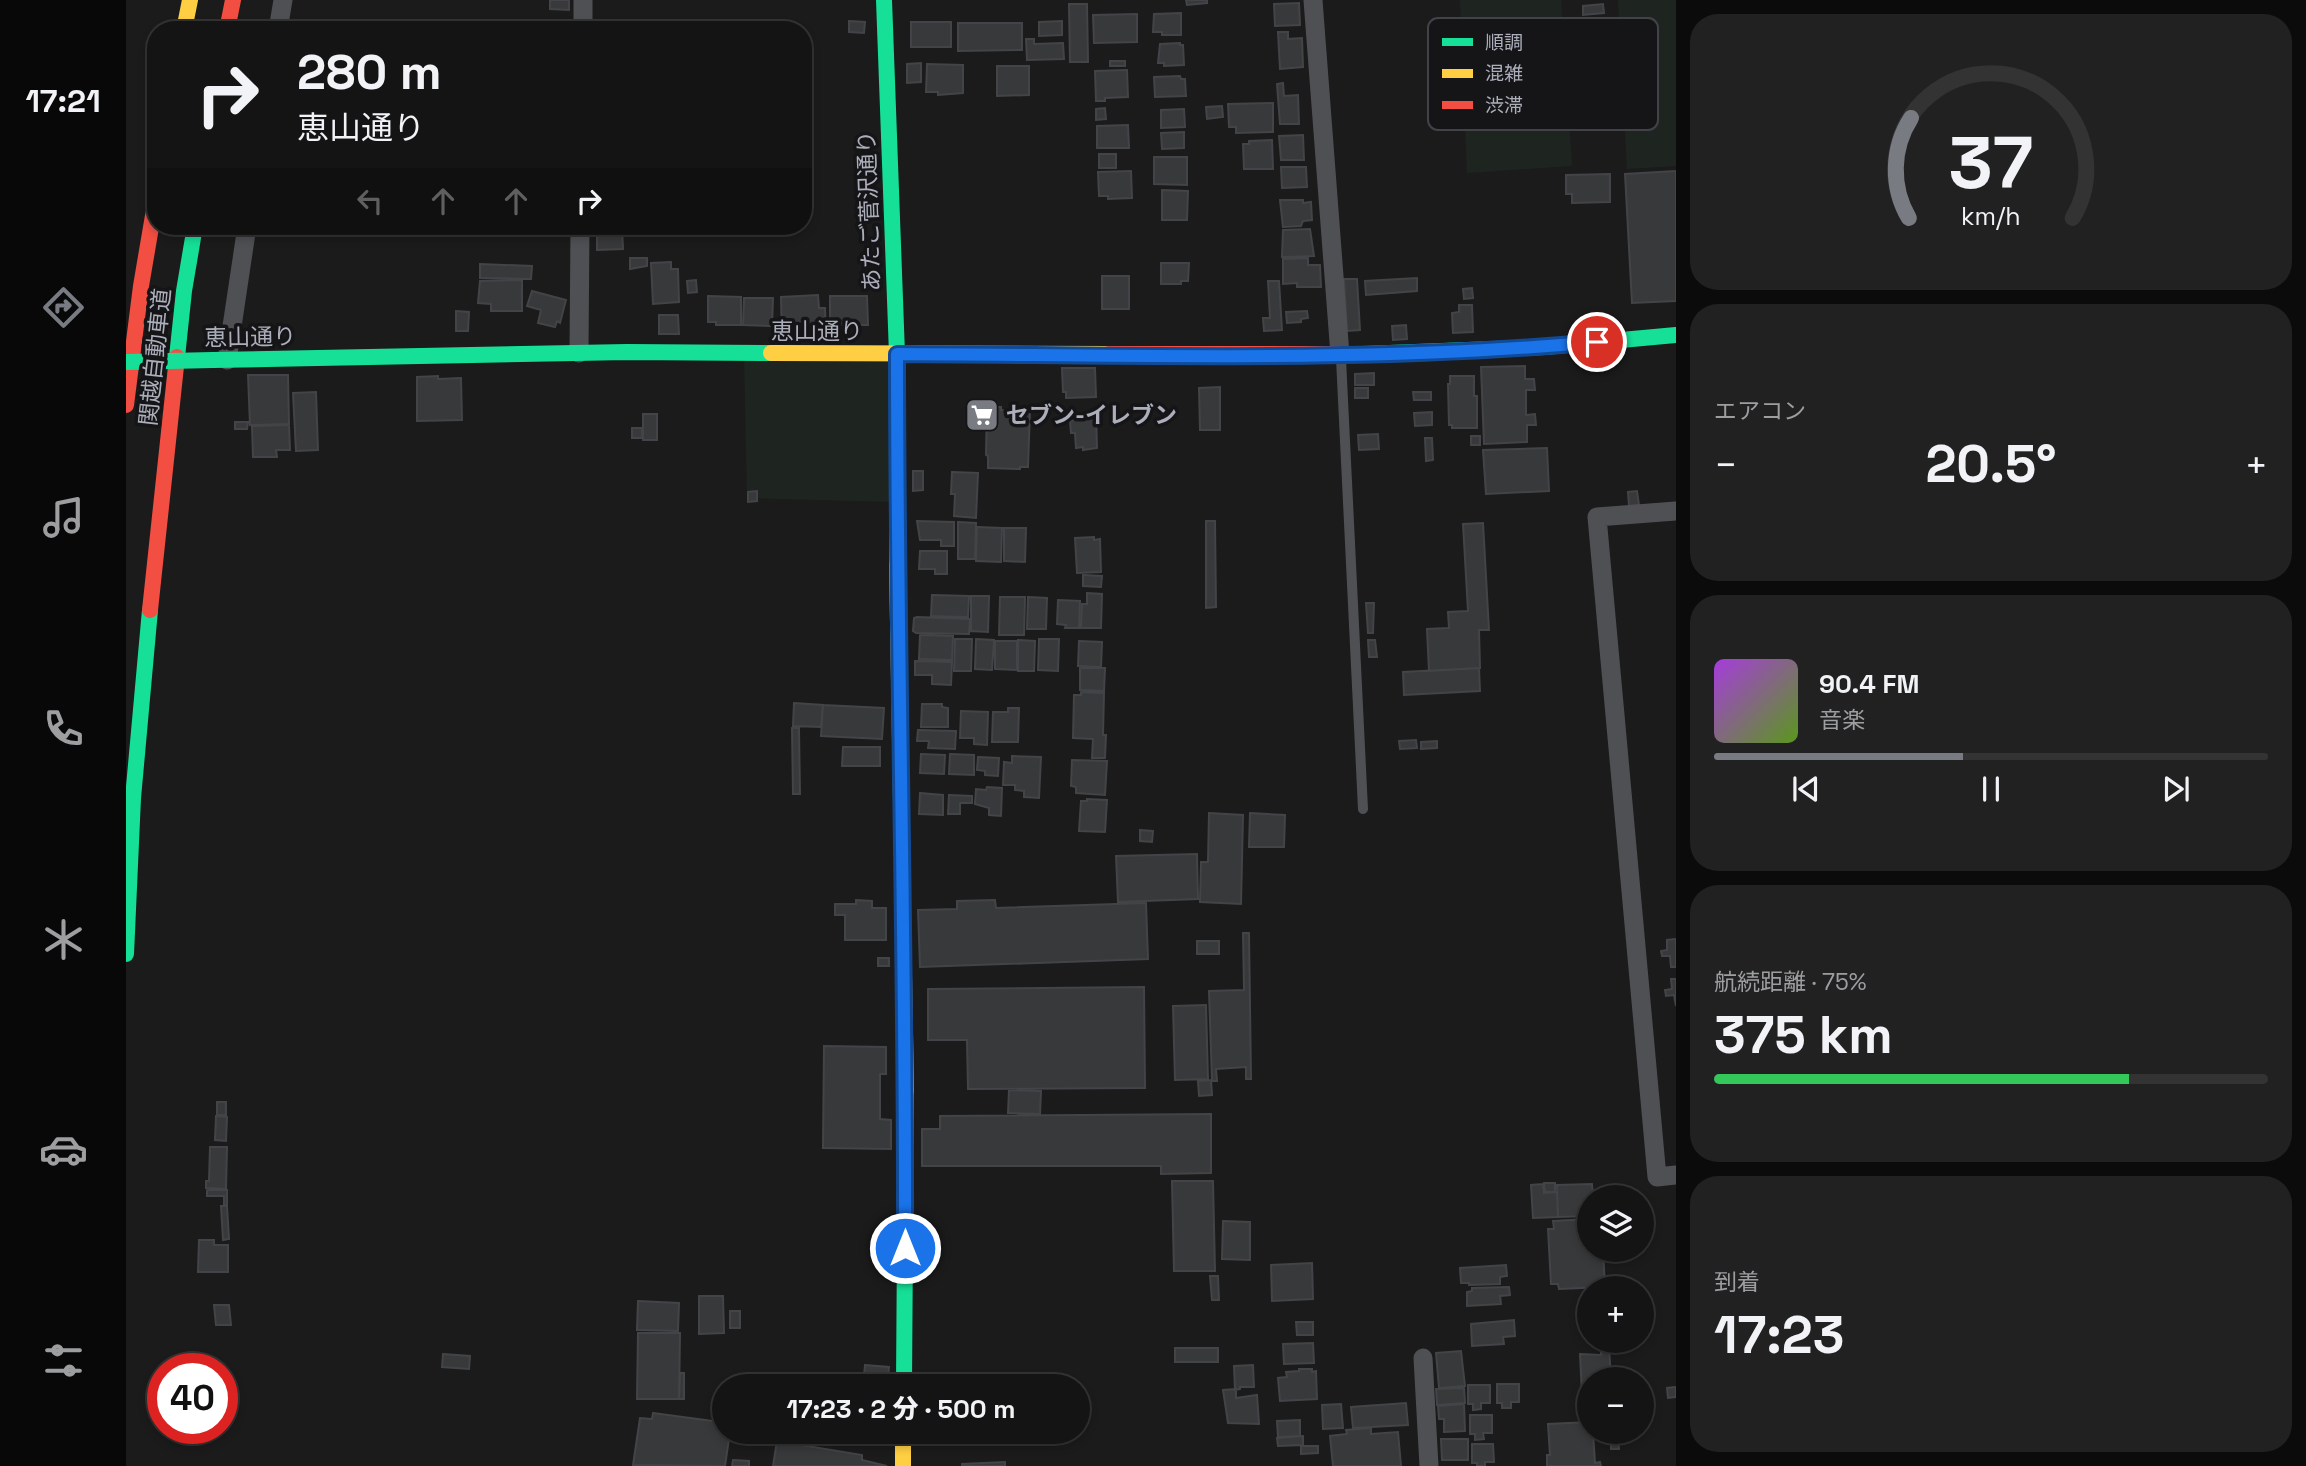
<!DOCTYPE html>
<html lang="ja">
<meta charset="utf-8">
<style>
:root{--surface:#141414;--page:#212122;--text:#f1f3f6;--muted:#9d9ea0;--line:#333334;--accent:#797b83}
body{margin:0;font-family:"Space Grotesk","Noto Sans JP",sans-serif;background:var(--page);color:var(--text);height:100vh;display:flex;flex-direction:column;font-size:26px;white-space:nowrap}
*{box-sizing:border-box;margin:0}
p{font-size:23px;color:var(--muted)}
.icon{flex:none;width:38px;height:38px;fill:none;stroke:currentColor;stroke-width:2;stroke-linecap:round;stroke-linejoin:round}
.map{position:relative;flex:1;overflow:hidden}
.drawer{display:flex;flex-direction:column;gap:14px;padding:14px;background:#0b0b0b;width:630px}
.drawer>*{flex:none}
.guide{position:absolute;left:21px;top:21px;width:665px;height:214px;border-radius:28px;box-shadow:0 4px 10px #0003,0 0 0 2px var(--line);background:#141414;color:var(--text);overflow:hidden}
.controls{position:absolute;left:1451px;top:1185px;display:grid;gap:14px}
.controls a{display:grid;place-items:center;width:77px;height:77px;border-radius:50%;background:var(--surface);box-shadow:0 4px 10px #0003,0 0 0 2px var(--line);font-size:35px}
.speed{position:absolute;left:21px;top:1353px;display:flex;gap:14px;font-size:35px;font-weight:700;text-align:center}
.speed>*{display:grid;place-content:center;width:91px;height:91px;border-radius:50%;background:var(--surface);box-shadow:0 4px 10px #0003,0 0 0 2px var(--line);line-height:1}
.speed .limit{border:10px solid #d22;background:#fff;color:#111}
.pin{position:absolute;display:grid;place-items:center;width:60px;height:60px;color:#fff;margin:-30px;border:4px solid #fff;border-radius:50%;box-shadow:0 2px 7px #0007}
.me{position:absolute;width:77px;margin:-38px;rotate:0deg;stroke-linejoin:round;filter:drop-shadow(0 0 5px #0008)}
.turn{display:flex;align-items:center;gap:24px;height:147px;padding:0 35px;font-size:32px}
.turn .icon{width:91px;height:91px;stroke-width:2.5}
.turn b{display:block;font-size:49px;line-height:60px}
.lanes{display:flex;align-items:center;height:66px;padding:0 35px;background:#0003;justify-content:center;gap:35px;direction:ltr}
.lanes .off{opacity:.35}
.big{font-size:52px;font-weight:800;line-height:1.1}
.drawer .widget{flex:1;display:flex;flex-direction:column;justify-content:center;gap:10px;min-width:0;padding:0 24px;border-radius:28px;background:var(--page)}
.drawer .dial{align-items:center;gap:0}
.dial svg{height:182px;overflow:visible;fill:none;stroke:var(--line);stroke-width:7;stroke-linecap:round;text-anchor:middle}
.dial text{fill:var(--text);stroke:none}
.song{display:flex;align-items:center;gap:21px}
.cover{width:84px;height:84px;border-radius:10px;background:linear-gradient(135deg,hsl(280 70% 55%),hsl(90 70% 35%))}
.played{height:7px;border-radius:4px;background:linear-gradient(90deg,var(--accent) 45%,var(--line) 45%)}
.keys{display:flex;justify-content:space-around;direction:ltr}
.heat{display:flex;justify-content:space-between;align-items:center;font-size:38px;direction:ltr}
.charge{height:10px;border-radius:5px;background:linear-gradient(90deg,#34c759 75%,var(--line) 0)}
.trip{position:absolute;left:586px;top:1374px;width:378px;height:70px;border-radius:35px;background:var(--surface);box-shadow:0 4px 10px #0003,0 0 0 2px var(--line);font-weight:800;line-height:70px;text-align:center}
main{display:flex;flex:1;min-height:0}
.dock{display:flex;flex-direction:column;width:126px;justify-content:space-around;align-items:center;background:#080808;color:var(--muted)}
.dock .icon{width:49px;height:49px}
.dock .on{color:var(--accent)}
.dock b{font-size:32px;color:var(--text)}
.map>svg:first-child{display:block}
.green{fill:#1e2520}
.building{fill:#38393b;stroke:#434447;stroke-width:2}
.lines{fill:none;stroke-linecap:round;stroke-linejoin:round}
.lane{stroke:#4f5054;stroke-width:10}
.street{stroke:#4f5054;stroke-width:19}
.fast{stroke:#16e098;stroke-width:16}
.slow{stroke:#ffcf43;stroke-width:16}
.jam{stroke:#f24e42;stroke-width:16}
.fast-bridge{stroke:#16e098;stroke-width:16}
.route-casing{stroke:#114b97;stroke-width:18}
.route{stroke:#1a73e8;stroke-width:12}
.labels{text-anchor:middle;stroke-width:7;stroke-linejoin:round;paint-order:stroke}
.street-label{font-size:23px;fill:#acafbb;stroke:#151517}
.poi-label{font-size:23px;font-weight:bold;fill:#acafbb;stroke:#151517;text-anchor:start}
.key{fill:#151517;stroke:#424348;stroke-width:2}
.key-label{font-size:19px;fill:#acafbb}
</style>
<main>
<nav class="dock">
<b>17:21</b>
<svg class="icon on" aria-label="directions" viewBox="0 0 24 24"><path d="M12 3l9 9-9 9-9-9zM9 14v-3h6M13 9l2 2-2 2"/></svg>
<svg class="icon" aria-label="music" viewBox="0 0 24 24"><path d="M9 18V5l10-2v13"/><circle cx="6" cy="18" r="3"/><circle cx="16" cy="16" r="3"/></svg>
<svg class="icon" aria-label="phone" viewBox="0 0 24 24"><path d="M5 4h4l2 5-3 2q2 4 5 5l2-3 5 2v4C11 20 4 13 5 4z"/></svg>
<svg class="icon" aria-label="climate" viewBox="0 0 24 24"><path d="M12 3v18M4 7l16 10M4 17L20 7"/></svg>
<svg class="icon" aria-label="car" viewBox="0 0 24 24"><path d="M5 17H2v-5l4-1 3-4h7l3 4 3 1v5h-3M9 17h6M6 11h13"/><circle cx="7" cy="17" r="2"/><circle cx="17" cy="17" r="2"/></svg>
<svg class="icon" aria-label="filters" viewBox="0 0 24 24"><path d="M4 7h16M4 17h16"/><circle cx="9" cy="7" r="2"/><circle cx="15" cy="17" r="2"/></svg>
</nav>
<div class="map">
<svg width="1550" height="1466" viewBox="0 0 1550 1466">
<rect width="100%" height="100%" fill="#1b1b1b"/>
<!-- green -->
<path class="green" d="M1334,0H1435L1446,166L1341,173Z
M1492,0H1550V166L1501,169Z
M618,354H771L770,502L621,498Z"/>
<!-- building -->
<path class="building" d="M424,0H443V10L424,9Z
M1060,0H1081V3L1061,5Z
M1173,3L1174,25L1149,26L1148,4Z
M943,4H961L962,62H944Z
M1477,4L1478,13L1457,15V6Z
M1055,13V35H1036V32H1027L1028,14Z
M1011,14V42L968,43L967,15Z
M723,21L739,22L738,33L723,32Z
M936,21V35L913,36V22Z
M785,22H825V47H785Z
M832,23H896V50L832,51Z
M1152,32H1162V39L1176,38L1177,67L1154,69Z
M900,39H908V44L937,43L938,59L901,60Z
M1054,43V45H1057L1058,65L1038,66V63H1032L1034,44Z
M984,61H999V66H984Z
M795,63V82L781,83V64Z
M801,64L837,65V93L812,95V92H800Z
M871,66H903V95L871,96Z
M1001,70L1002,97L979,98V101H970L969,71Z
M1054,76L1055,79H1059L1060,96L1029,97L1028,77Z
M1157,83L1158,96L1172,95L1173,124H1154L1151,84Z
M1147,103V132L1110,133V127H1103L1102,104Z
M1096,106L1097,117L1081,119L1080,107Z
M979,108L980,119L970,120V109Z
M1058,109L1059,127L1035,128V110Z
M1002,125L1003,148H971V126Z
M1058,132V148L1036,149L1035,133Z
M1177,135L1178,160H1155L1153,136Z
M1146,140L1147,169H1118L1117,144H1123V141Z
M973,154H990V168H973Z
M1028,157H1061V185L1028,184Z
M1155,167H1180L1181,187L1156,188Z
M1005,171L1006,198L982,199V196H973L972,172Z
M1550,171V301L1506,303L1499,174Z
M1484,174V202L1446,203V194H1440V175Z
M1036,190L1062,191L1061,220H1036Z
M1154,200H1177V203L1185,202L1186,220L1177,221L1175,226L1157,227Z
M474,226H496L497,249L471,250V236H475Z
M1184,229L1188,256L1156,257L1157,230Z
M504,258H521V266L504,269Z
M1182,258V265H1194L1195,287H1171V283L1157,284V259Z
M545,262V269H552L553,302L527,304L525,263Z
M1035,263H1063L1062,281H1055V284H1035Z
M354,264L406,266L405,279L354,278Z
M976,276H1003V309H976Z
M1291,278V291L1240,295L1239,281Z
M1218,279H1231L1234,330L1221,331Z
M396,280V311H365V304L352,303L354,281Z
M570,280L571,292L562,293L561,281Z
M1142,281H1153L1156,330L1138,331L1137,318H1144Z
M1346,288L1347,298L1338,299L1337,289Z
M406,291L440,300L434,323L431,321L429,327L412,323L415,310L401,306Z
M692,295L693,308H699L700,338L656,339L655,297Z
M582,296L615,297V325H590V322H582Z
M704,296H741L742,325H704Z
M618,298H647L646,326L617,325Z
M1333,305H1346L1347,332L1327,333L1326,313L1333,312Z
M330,311L343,312L342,331H330Z
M1181,311L1182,318L1175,319V322L1161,323L1160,312Z
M533,315H552L553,334H533Z
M1280,325L1281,339L1267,340L1266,326Z
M1399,366V379H1408L1409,390H1400V415L1409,414L1410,425H1401V442L1358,444L1355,367Z
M936,368H969L970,397L940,398V392H937Z
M1248,373V385H1229V374Z
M122,375H162L163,424L124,425Z
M312,376V379L335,378L336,420L291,421V377Z
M1324,376H1348V396H1351V428H1326V425H1323L1322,384H1324Z
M1094,387V430H1074L1073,388Z
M1229,388H1242V398H1229Z
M190,392L192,450L170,451L167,393Z
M1287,392H1305V400H1288Z
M861,407H875V410L904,411L902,467H894V469L862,468V456L860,455Z
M1306,412V425L1289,426L1288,413Z
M517,414H531V440H517Z
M970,414L971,448L957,450V447L950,448L949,433H945L944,421L955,419V415Z
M109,422H122L121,429H109Z
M163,425L164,450H150L151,457H127L126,426Z
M506,428H516V438H506Z
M1252,434L1253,449L1233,450L1232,435Z
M1345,436H1354V445H1345Z
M1299,438H1306L1307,460L1300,461Z
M1421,448L1423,491L1360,494L1357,450Z
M787,471H797V490L787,491Z
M826,472L852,473L850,518L828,516L829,494H825Z
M631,491V501L622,502V492Z
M1511,491L1513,505L1503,506L1502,492Z
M791,521L828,522V546H815V540H794Z
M1080,521H1089L1090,607L1080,608Z
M832,522L850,523L849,559H832Z
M1357,523L1363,630H1353L1354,668L1303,671L1301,629L1323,628L1322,612L1342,611L1337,524Z
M851,527L876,528L875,562L850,561Z
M878,528H900L899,562L878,561Z
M968,537V540L974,539L975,572L951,573L949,538Z
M794,551H821V574H809V569H793Z
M957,575L976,576L975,587L957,586Z
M961,593L976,594L975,628H955L956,604H961Z
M806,595L843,596L842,617L805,616Z
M845,596H863L862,632L845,631Z
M874,597H899L898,635H873Z
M902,597L921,598L920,629H901Z
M932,600L954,601L953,628H939L940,625L931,624Z
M1240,603H1248L1247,633H1242Z
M791,617L844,619L843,634L790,633L787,631L788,618Z
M794,635L827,636L826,660L793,659Z
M829,639H846L845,671H828Z
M850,639L868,640L866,670L849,669Z
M913,639H933L932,671L912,670Z
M892,640L909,641L908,671H892Z
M1242,640H1249L1251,657H1243Z
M869,641H891V670L869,669Z
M953,641L976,642L975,667L952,666Z
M789,661L826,662L825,685L806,684V675H789Z
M954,668H979L978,691L954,690Z
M1353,668L1354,691L1278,695L1277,672Z
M955,692L978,693L977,735H980L979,758H966L967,739L947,738L948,695H955Z
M668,703L697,705L695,727L667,726Z
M796,704H816V707L822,708V727H795Z
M697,705L758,708L756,739L695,736Z
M882,708H893L892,742H866L867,712H882Z
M835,711L862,712L861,745L848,744V738H834Z
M666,728H673L674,794H667Z
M792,730L830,731L829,749L802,748L803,741H791Z
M1290,740L1291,748L1274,749L1273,741Z
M1311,741V748L1295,749V742Z
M717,747H754V766H716Z
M795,754L819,755L818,774L794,773Z
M824,754L848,755V775L823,774Z
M886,756L915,757L913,798L898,797V791L889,790V785H877L878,762L886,763Z
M852,757L873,758L872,776L859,775V771L851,770Z
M946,760L981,761L979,795L950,793V787L945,786Z
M861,787L876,788L875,816L863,815V808L849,804L850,789L860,790Z
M794,793L817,795V815L793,814Z
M823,795L846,796V803H834V814H822Z
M961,799L981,800L979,832L953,831L955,801H961Z
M1083,813L1117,815L1115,904L1074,902L1075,862H1082Z
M1124,813L1159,815L1158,847H1123Z
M1014,830L1027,831L1026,842L1014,841Z
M1071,854L1072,899L992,902L990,856Z
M730,900L746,901V908H760V940H719V915H709V904H730Z
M869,900L870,908L1020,903L1022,959L794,967L792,910L831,909V901Z
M1117,933H1123L1125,1079H1120V1067L1090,1069L1091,1081H1086L1083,991L1118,990Z
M1550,939V967H1545L1544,956H1536L1535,951L1541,950V940Z
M1071,941H1093V954H1071Z
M752,958H763V966H752Z
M1545,979H1550V1006L1548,995L1540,996L1539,990L1546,989Z
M1018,987L1019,1088L842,1089L841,1040H802V989Z
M1080,1005L1082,1079L1049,1080L1047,1006Z
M698,1046L760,1047V1074H754V1119L765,1120V1149L697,1148Z
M1085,1080L1086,1095L1073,1096L1072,1081Z
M883,1090L915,1091L914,1114L882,1113Z
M91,1102H100V1115H91Z
M1085,1114V1173L1035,1174V1166H796V1129H814V1116Z
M90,1116L101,1117L100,1141L89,1140Z
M84,1147H101L100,1189L80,1188V1181H83Z
M1046,1181H1087L1089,1271H1048Z
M1418,1183H1429V1192H1419Z
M1417,1184L1418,1193L1431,1192L1432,1217L1407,1218L1405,1185Z
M1466,1184L1467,1197H1463V1216L1432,1217L1431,1185Z
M81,1190H101V1205H98V1196H81Z
M95,1206H101L103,1239L97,1240Z
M1463,1219V1250H1477L1479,1287L1433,1289L1432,1284H1425L1422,1229H1428L1427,1221Z
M1097,1221L1124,1222V1260L1096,1259Z
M73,1240H88V1245H102V1272H72Z
M1186,1263L1187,1299L1146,1301L1145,1265Z
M1380,1265L1381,1276L1374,1277V1284L1343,1285V1283H1335L1334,1268Z
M1084,1276H1092L1093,1300H1086Z
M1383,1287L1384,1295L1374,1296L1375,1304L1341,1306V1292L1346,1291V1288Z
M573,1296H597L598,1333L573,1334Z
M512,1301L553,1303L552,1331L511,1330Z
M88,1305H103L105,1325H90Z
M604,1311H614V1328H604Z
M1388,1320L1389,1336L1377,1337L1378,1344L1346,1346L1345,1324Z
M1170,1322H1187V1335H1171Z
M512,1333H554L553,1399H511Z
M1187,1343L1188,1363L1158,1364L1157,1344Z
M1483,1347L1485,1379H1463V1397H1459L1456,1395L1454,1354L1475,1355V1348Z
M1049,1348H1092V1362H1049Z
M1335,1351L1339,1386L1313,1388L1310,1353Z
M317,1354L344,1356L343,1369L316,1367Z
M739,1365L763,1367L761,1386H737Z
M1127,1365L1128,1387H1114V1389L1109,1390L1108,1366Z
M1173,1369H1186V1372L1190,1371L1191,1399L1154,1401L1152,1378L1161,1377L1160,1372L1173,1371Z
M554,1373H558V1399H553Z
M676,1379L716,1386H674Z
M1371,1384H1393V1402H1385V1408H1376V1403H1371Z
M1342,1385H1364V1403H1355V1409L1347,1410V1404H1342Z
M1550,1387V1397L1542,1398L1541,1388Z
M1338,1388L1339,1403L1311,1405L1310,1389Z
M1110,1389V1398L1131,1395L1133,1424L1102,1423L1097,1390Z
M1280,1403L1282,1425L1227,1428L1225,1407Z
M1215,1404L1217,1428L1197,1429L1196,1405Z
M1338,1404L1339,1431L1318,1432V1419H1313L1312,1406Z
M527,1413L595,1422L594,1429L604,1432L599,1466L507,1465L514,1418L526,1419Z
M1344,1415H1366V1433H1357L1358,1439L1349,1440V1434H1344Z
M1174,1420V1436L1152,1437L1151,1421Z
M1463,1422V1432H1467L1469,1463L1474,1462L1475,1466H1421V1455H1424L1422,1424Z
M1245,1428V1434L1272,1432L1275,1466H1207L1204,1436L1221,1434L1220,1430Z
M1177,1436V1445L1152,1446L1151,1438Z
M1492,1438L1493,1449H1485V1439Z
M1315,1439H1342V1460H1316Z
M651,1441L736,1455V1460L761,1466H647Z
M1346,1444H1367L1368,1462H1359V1466H1351V1463H1346Z
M1175,1446H1192V1453L1175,1454Z
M607,1460L623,1461V1466H606Z
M879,1462V1466H836V1464Z"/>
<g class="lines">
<!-- lane -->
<path class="lane" d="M1215,359L1237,809"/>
<!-- street -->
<path class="street" d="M1187,0L1214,355
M152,30L157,0
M457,30V0
M453,353L454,226
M101,360L121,226
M1550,511L1471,517L1531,1177L1550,1175
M1297,1358L1303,1466"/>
<!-- fast -->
<path class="fast" d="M758,0L771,354V564
M1237,354L1419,347L1550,335
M51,357L58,291L69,226
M87,360L501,352L645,353
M0,954L7,798L24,610
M778,1386L780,1091"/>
<!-- slow -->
<path class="slow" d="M58,30L64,0
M645,353L983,354
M771,564L780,1091
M777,1432V1466"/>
<!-- jam -->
<path class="jam" d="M101,30L107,0
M983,354H1237
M0,405L15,286L30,198
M24,610L51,357"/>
<!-- fast-bridge -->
<path class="fast-bridge" d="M0,362L87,360"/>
</g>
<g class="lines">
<defs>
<path id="route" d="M779,1248C780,949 771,652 771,354C1004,355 1239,363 1471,342"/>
</defs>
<!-- route casing -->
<use href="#route" class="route-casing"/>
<!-- route -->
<use href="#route" class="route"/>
</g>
<!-- icons -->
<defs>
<symbol id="supermarket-square" viewBox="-11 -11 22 22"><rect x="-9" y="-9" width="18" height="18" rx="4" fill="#797b83" stroke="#151517"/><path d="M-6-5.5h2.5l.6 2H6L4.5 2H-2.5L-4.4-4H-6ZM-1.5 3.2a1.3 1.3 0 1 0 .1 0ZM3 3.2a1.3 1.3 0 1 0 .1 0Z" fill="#fff"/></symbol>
</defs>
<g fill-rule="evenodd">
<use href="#supermarket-square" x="837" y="396" width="38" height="38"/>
</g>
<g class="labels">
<!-- street labels -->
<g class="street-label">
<text transform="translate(743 211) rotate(-92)" y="8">あたご菅沢通り</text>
<text x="691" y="339">恵山通り</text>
<text transform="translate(124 337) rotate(-1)" y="8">恵山通り</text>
<text transform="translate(29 357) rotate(-84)" y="8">関越自動車道</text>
</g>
<!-- poi labels -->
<g class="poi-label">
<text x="880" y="423">セブン-イレブン</text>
</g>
</g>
<!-- legend -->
<rect x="1302" y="18" width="230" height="112" rx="10" class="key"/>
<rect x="1316" y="38" width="31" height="8" fill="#16e098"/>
<rect x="1316" y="69" width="31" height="9" fill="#ffcf43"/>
<rect x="1316" y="101" width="31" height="8" fill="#f24e42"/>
<g class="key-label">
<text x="1359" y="49">順調</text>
<text x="1359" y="80">混雑</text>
<text x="1359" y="112">渋滞</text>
</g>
</svg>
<div class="controls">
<a><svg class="icon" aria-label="layers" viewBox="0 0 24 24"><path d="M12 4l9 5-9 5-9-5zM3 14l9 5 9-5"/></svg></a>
<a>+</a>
<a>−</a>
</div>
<div class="speed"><div class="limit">40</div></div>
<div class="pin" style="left:1471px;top:342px;background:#d93025"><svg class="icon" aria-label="arrive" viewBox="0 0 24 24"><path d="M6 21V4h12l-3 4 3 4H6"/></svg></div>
<svg class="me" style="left:779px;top:1248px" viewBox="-20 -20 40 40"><circle r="17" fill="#1a73e8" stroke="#fff" stroke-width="3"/><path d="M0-11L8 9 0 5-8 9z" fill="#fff"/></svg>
<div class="trip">17:23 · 2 分 · 500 m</div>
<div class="guide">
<div class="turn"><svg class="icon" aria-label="right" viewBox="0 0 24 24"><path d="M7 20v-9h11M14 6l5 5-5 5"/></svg><div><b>280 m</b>恵山通り</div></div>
<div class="lanes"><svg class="icon off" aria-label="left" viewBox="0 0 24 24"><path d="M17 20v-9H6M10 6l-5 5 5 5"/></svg><svg class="icon off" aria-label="ahead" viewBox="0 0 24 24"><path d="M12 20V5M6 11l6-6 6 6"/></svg><svg class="icon off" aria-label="ahead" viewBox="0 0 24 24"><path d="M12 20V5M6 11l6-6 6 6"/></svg><svg class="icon" aria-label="right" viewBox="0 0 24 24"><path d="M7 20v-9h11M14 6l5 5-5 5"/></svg></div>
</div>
</div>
<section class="drawer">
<div class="widget dial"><svg viewBox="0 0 100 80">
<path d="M14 69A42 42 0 1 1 86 69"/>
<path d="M14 69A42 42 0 0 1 15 25" stroke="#797b83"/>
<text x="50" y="56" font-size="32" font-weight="700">37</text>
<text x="50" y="72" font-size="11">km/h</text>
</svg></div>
<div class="widget"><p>エアコン</p>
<div class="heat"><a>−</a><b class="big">20.5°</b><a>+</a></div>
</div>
<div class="widget">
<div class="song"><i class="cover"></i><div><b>90.4 FM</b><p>音楽</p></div></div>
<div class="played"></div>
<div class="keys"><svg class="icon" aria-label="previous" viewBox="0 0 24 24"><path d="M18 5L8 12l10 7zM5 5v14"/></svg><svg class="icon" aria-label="pause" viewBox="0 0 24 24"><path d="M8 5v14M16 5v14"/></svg><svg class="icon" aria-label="next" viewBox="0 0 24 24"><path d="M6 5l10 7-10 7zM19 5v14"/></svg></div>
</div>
<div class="widget"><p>航続距離 · 75%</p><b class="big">375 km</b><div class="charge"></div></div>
<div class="widget"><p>到着</p><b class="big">17:23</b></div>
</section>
</main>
